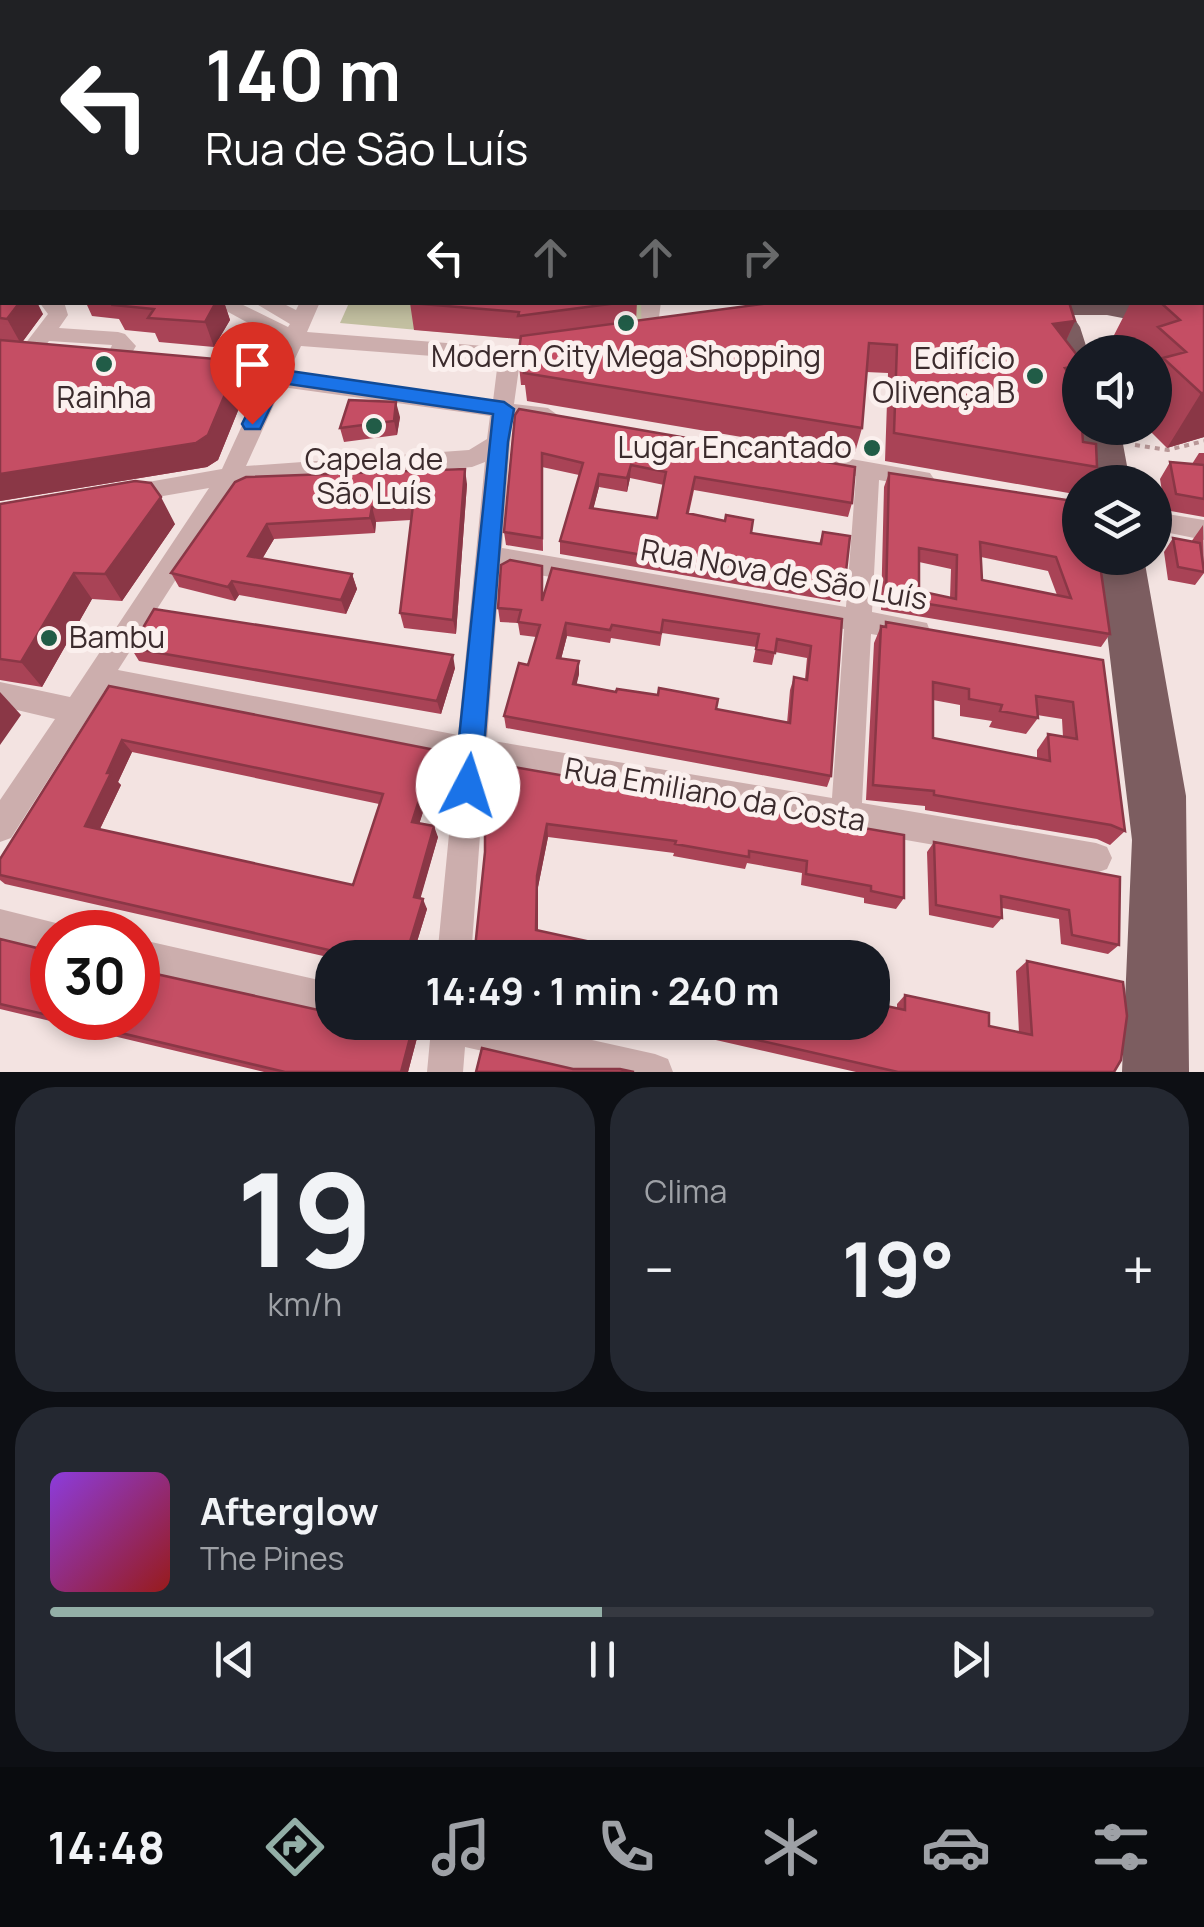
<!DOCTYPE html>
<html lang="pt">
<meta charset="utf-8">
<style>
:root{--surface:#171b24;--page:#242831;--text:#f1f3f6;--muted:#9ea1a6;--line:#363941;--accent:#93afa7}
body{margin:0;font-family:Manrope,sans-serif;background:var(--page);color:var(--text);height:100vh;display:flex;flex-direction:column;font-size:38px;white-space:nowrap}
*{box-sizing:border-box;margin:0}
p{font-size:32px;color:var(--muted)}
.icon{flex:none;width:55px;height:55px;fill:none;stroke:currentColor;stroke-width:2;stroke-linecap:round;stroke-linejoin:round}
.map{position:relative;height:1072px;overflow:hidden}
.side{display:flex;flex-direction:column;gap:15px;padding:15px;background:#0d0f14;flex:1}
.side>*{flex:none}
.banner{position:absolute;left:0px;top:0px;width:1205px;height:305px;box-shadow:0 5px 15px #0003;background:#202124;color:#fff;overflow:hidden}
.fabs{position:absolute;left:1062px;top:335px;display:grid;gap:20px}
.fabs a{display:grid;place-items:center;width:110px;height:110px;border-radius:50%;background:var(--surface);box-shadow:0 5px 15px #0003;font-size:50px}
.speed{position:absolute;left:30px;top:910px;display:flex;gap:20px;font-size:50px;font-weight:700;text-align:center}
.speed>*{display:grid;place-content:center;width:130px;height:130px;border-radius:50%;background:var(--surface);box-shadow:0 5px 15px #0003;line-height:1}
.speed .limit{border:15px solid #d22;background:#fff;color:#111}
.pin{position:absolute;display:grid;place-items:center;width:85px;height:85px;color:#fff;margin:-102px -42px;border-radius:50% 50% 50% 0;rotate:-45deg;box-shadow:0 0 10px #0007}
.pin .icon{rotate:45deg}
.me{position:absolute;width:110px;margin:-55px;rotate:5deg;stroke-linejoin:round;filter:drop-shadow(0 0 8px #0008)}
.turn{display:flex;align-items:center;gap:35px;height:210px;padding:0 40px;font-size:45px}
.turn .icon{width:130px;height:130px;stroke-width:2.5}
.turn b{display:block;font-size:70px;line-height:85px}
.lanes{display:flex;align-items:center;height:95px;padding:0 40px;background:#0003;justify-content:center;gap:50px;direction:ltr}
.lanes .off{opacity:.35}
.big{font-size:75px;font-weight:700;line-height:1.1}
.side .widget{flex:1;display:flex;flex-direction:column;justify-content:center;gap:15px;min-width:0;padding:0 35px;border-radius:40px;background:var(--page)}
.side .dial{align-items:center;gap:0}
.dial b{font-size:130px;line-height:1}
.song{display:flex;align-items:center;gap:30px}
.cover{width:120px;height:120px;border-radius:15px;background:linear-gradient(135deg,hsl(270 70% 55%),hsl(0 70% 35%))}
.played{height:10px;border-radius:5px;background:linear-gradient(90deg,var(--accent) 50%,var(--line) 50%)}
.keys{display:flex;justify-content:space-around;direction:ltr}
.heat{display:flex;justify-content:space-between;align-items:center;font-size:55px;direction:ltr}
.side .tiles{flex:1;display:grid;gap:15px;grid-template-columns:1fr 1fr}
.widget:last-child{grid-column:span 2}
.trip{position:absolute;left:315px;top:940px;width:575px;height:100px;border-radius:40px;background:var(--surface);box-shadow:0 5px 15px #0003;font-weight:700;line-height:100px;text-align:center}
.dock{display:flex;height:160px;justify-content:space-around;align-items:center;background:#090b0e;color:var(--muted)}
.dock .icon{width:70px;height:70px}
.dock .active{color:var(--accent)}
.dock b{font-size:45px;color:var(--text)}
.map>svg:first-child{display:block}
.green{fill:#c3c0a1}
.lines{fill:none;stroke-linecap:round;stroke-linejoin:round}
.path-far1{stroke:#b89797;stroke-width:2.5;stroke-dasharray:4 4;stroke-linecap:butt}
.path{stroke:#b89797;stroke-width:4;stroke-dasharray:5 5;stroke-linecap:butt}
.minor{fill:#ccaead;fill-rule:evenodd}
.major{fill:#7c5d60;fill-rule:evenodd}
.wall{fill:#a94356;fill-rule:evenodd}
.shaded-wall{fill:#8a3746}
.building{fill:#c54e64;stroke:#8a3746;stroke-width:2.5;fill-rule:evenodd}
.route{fill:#1a73e8;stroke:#114b97;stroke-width:2.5}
.poi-dot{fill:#215c47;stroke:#fbf0ee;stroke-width:4}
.labels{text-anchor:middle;stroke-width:10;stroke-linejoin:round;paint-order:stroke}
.poi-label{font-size:30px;fill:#3b2b2d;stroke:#fbf0ee}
.street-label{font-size:30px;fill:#3b2b2d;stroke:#fbf0ee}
</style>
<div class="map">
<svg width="1204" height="1072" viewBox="0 0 1204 1072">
<rect width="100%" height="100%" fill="#f3e3e1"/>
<!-- green -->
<path class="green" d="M349,303H645L639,333L553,342L340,323Z"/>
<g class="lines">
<!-- path-far1 -->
<path class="path-far1" d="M86,0L90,2
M120,0L125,2
M37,2L44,0
M130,2L137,0"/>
<!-- path -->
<path class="path" d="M1135,445L1168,450L1204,441"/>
<!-- minor -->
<path class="minor" d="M354,0H368L369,2H355Z
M2,59V69L0,70V60Z
M0,191H2V202H0Z
M39,302H64L68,315L59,328L118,332L125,334L136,346L124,366L116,368L105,361L112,345L49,341L43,349H29L25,344L48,314Z
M210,302H237L288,327L290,324L253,302H280L296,310L300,302H320L307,332L510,348L558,344L562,349L558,354L520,361L514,404L548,408L559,416L548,424L512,419L502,548L846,607L856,476L776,461L772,455L776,449L784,447L930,473L934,479L930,485L922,488L879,480L872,612L927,623L930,631L927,639L917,642L871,634L862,803L1096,843L1107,847L1112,858L1107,869L1096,873L485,767L471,958H437L456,762L104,692L11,838L0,842V800L55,719L0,706V682L70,697L209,488L123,503L114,500L111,494L114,488L222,469L261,384L211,377L200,370L211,363L268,370L281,341ZM301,346L498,361L493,401L288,373ZM282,387L490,416L487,439L469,450L246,466ZM485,462L458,735L118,670L237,484L472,467ZM500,568L844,629L832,798L487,740Z
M641,302H661L656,340H642Z
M1155,512L1204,520V540L1155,530Z
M0,909L64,925L67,932H52V954L0,941Z
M138,939L332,983V1017L138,973Z
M412,1022H511L655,1054L668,1059L673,1072H575L465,1047L463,1072H427L430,1040L417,1034Z"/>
<!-- major -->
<path class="major" d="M883,0H899L900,2H885Z
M918,0H934L935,2H920Z
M1039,302H1130V306L1160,312L1204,329V344L1148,323L1107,315H1072L1080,327L1088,352H1080V369L1069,362L1060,329Z
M1080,426L1120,428L1130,482H1087Z
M1098,558H1144L1186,796L1189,1072H1122L1132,840Z"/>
</g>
<!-- wall -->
<path class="wall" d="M386,0H481L474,2H386Z
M558,0H832L837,2H558Z
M963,0H1204L1202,2H967Z
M1202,147L1204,148V437L1167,448L1147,428H1155V352H1126L1112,339L1131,302H1202Z
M0,209L2,210V302L43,314L22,342L239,361L248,386L218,460L207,467L0,501Z
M68,302H224L230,320L214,347L159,342L155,333L125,330L119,319L92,316L87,305Z
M637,302L636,321H1075L1066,341L1080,359V374L1076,382L1083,442L1097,467L1089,482H1080V495L885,461L888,373L866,372L862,428L854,456L527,401L525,385H521L518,356L520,339L414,330L410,303Z
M515,415L852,503L848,517L694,490L689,513L751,533L819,544L823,532L844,589L840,602L560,554V541L579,475L542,467L543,551L506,545L504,532ZM630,478L664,485L657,518L593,509L599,487L627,492Z
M400,417L397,435L344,442L340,428Z
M1199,453H1204V517L1165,510L1160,479L1170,462L1192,464Z
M889,473L1080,502L1110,634L1101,647L881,610L884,487ZM981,557L1048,571L1057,595L982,580ZM919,562L951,569L950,598L919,591Z
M235,482L467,484L456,634L404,628L400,613L411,520L376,522L375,533L274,539L262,559L352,574L357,589L346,614L239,595L235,601L179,587L171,573Z
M0,504L175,524L122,601L92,599L42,687L0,680Z
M1203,525L1204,573L1195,585L1168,580L1164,552L1173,538L1191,542Z
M543,579V597L842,619L831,776L827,787L506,728L504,716L528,665L536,637L520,635L518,623L500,622L498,608ZM662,633L756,647L753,662L772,665L775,652L807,658L805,679L794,677L790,690L787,723L576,684L579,674V661L561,659L567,636L610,643L611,638L660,646Z
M886,622L1103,660L1125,831L1110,845L1097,839L925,810V806L866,800L874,643L881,626L885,627ZM933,700L960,705V716L992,721L989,727L1026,734L1038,718L1037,715L1062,719L1063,737L1048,734L1037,750V758L933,738Z
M131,648L455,668L441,714L139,661Z
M109,686L439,762L419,824L438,837L420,898L427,909L412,958H332L5,884L0,880V859ZM132,752L379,804L353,885L100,829L121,785L118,782Z
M485,762L904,835V898L896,909L864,903V898L801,885L802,873L747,863L745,869L673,856L674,853L548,837L538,887L474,958L485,852Z
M934,842L1120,877L1119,945L1108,954L1061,944L1059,919L1002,908V918L993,928L929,915L927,852Z
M0,939L37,948L52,945V1018H138L417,1038L408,1072H264L0,1009Z
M1027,961L1114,1072H856L637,1022H872L897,1008V1004L905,995L989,1026L1019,1033L1016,971Z"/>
<!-- shaded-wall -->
<path class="shaded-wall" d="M436,0H481L474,2H429Z
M1202,115H1204V139H1202Z
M20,302H37L43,314L21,344L7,319Z
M216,302H224L230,320L214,347L205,322Z
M1075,321L1062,349L1053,324Z
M1204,349V437L1167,448L1201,393Z
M239,361L248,386L218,460L207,467L0,501V474Z
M1080,365V374L1071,393L1065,368Z
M396,402L400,417L397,435L394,421Z
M631,465L630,478L627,492V478Z
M465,469L467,484L456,634L453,620Z
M599,474V487L590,522V508Z
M161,497L175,524L122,601L105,574Z
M372,507L376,522L375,533L370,518Z
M267,524L274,539L255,571L248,556Z
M74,573L92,599L42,687L21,662Z
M352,574L357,589L346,614L341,600Z
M232,581L239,595L235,601L228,587Z
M566,623L567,636L558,671L557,658Z
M453,655L455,668L441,714L437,701Z
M579,661V674L574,696L573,684Z
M0,692L21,715L0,745Z
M122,740L132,752L118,782L121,785L96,837L85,826Z
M435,750L439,762L416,834L412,822Z
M547,824L548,837L538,887V940L536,930L537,876Z
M434,826L438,837L418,907L414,897Z
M423,899L427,909L412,958H405Z
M412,1030L417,1038L408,1072H401Z"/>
<!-- building -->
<path class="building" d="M152,0H185V2H127Z
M635,0H832L837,2H629Z
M1009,0H1204V115H1202V2H1013Z
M1202,147L1204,148V216L1202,215Z
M0,209L2,210V231L0,229Z
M2,238V302H20L7,319L0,318V241Z
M1202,297L1204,298V393H1201L1163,358L1186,352L1158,327L1180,320L1160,302H1202Z
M115,302H216L205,322L148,318L154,309L113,305Z
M625,302L518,316L519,312L410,303Z
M777,302H1069L1075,321L1053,324L1080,359V365L1065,368L1080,388V428H1082L1083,442L1096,444L1097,467L894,433L897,345L869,343L862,428L524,373L529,357L518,356L521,336Z
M0,340L239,361L208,435L196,443L0,474Z
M349,400L396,402L394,421L340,428Z
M519,409L855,467L852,503L695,477L687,513L725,521L726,515L753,520L751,533L821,544L823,532L850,536L844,589L560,541L583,463L542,453V538L504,532L515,415ZM631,465L666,472L657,518L590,508L599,474L627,478Z
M1170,462L1204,465V499L1176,494Z
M465,469L453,620L400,613L413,505L372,507L370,518L267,524L248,556L352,574L341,600L232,581L228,587L171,573L235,482L246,477Z
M889,473L1080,502V558H1099L1110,634L886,597ZM980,542L1056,557L1071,598L982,580ZM919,548L957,555L956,599L919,591Z
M135,481L151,483L161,497L105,574L74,573L21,662L0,659V504Z
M1173,538L1200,543L1204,572L1178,567Z
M510,560L542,566V601L552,568L842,619L831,776L504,716L519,663L528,665L540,625L518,622L521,610L498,608L501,565ZM663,620L759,634L756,649L775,653L777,639L811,646L807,680L794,677L790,723L716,709L718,699L686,693L659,688L658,695L617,689L616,692L573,684L579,661L557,658L566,623L610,630L612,625L661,633Z
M154,609L453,655L437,701L131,648Z
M886,622L1103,660L1125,831L1111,825L934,795V791L873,785L881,626L886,627ZM933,682L969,689V699L1002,705L1000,711L1038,718L1036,696L1073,702L1077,739L1048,734L1050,761L933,738Z
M109,686L435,750L412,822L434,826L414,897L423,899L405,958H364L0,875V859ZM122,740L383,794L353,885L85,826L111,773H107Z
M485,762L904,835V898L871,891V886L806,874L807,861L749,851V857L675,844L676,841L547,824L537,876L536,930L664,958H474L485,852Z
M934,842L1120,877L1119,945L1072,935L1069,910L1001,896L1002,918L936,905Z
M0,939L37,948L42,942L52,945V1016L0,1004Z
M1027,961L1123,982L1127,1016L1121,1060L1114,1072H898L678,1022H872V1003L905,1010V995L989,1013V1026L1032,1035Z
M138,970L332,1013V1022H377L412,1030L401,1072H285L58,1018H138Z
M482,1048L573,1069H620L634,1072H476Z"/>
<!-- route -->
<path class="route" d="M276,369L504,402L514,409L508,442L481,786L477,795L468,799L458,795L454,786L493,414L282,383L260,429H245L242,424L266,376Z"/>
<!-- markers -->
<g class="poi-dot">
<circle cx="626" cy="323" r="10"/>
<circle cx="104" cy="364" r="10"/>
<circle cx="1035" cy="376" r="10"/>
<circle cx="374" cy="426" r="10"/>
<circle cx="872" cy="448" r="10"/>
<circle cx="49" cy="638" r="10"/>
</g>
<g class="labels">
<!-- poi labels -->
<g class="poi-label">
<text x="626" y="367">Modern City Mega Shopping</text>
<text x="1015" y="369" text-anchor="end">Edifício<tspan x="1015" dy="34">Olivença B</tspan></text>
<text x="104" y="408">Rainha</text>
<text x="852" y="458" text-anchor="end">Lugar Encantado</text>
<text x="374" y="470">Capela de<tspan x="374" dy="34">São Luís</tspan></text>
<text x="69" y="648" text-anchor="start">Bambu</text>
</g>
<!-- street labels -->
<g class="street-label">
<text transform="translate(784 575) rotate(10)" y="10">Rua Nova de São Luís</text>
<text transform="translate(715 795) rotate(10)" y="10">Rua Emiliano da Costa</text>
</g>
</g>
</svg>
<div class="fabs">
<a><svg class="icon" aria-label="sound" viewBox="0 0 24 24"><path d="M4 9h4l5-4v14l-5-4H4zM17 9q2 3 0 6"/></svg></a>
<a><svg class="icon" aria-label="layers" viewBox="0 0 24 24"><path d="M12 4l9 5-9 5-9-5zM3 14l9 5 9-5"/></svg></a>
</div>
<div class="speed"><div class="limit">30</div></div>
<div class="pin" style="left:252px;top:424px;background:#d93025"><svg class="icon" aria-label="arrive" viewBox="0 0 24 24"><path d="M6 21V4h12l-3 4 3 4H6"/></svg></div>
<svg class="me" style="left:468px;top:786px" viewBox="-20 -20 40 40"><circle r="19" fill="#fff"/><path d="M0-13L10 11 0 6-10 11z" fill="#1a73e8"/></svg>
<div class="trip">14:49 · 1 min · 240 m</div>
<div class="banner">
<div class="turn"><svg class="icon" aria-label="left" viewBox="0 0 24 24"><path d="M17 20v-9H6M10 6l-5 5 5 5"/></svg><div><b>140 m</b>Rua de São Luís</div></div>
<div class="lanes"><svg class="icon" aria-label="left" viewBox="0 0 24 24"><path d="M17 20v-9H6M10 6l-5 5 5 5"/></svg><svg class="icon off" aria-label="ahead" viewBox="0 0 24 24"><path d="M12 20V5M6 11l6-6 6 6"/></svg><svg class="icon off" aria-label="ahead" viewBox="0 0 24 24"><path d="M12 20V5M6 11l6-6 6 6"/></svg><svg class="icon off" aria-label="right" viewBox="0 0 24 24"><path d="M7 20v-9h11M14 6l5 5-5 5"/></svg></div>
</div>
</div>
<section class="side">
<div class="tiles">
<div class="widget dial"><b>19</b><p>km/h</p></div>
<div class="widget"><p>Clima</p>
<div class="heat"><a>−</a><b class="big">19°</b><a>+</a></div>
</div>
<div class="widget">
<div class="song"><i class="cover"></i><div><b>Afterglow</b><p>The Pines</p></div></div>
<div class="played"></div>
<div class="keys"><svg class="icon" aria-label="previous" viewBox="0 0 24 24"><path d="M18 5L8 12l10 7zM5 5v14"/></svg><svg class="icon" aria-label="pause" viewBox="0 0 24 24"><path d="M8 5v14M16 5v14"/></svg><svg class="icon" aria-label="next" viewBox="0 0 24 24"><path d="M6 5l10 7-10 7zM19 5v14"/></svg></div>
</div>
</div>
</section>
<nav class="dock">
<b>14:48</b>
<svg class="icon active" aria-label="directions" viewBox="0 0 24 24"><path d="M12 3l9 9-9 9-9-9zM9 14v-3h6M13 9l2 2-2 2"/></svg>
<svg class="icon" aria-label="music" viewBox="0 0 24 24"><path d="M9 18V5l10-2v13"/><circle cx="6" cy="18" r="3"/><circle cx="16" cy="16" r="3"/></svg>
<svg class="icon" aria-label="phone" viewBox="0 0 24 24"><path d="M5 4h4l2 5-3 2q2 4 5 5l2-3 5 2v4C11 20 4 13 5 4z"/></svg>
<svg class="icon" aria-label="climate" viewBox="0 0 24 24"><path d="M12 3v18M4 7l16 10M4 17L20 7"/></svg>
<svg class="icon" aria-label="car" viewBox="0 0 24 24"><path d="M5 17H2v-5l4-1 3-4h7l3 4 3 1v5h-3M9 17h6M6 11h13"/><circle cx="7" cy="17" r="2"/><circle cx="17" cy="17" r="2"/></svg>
<svg class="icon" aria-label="filters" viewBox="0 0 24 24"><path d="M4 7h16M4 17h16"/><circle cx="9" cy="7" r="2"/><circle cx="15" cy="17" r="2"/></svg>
</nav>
